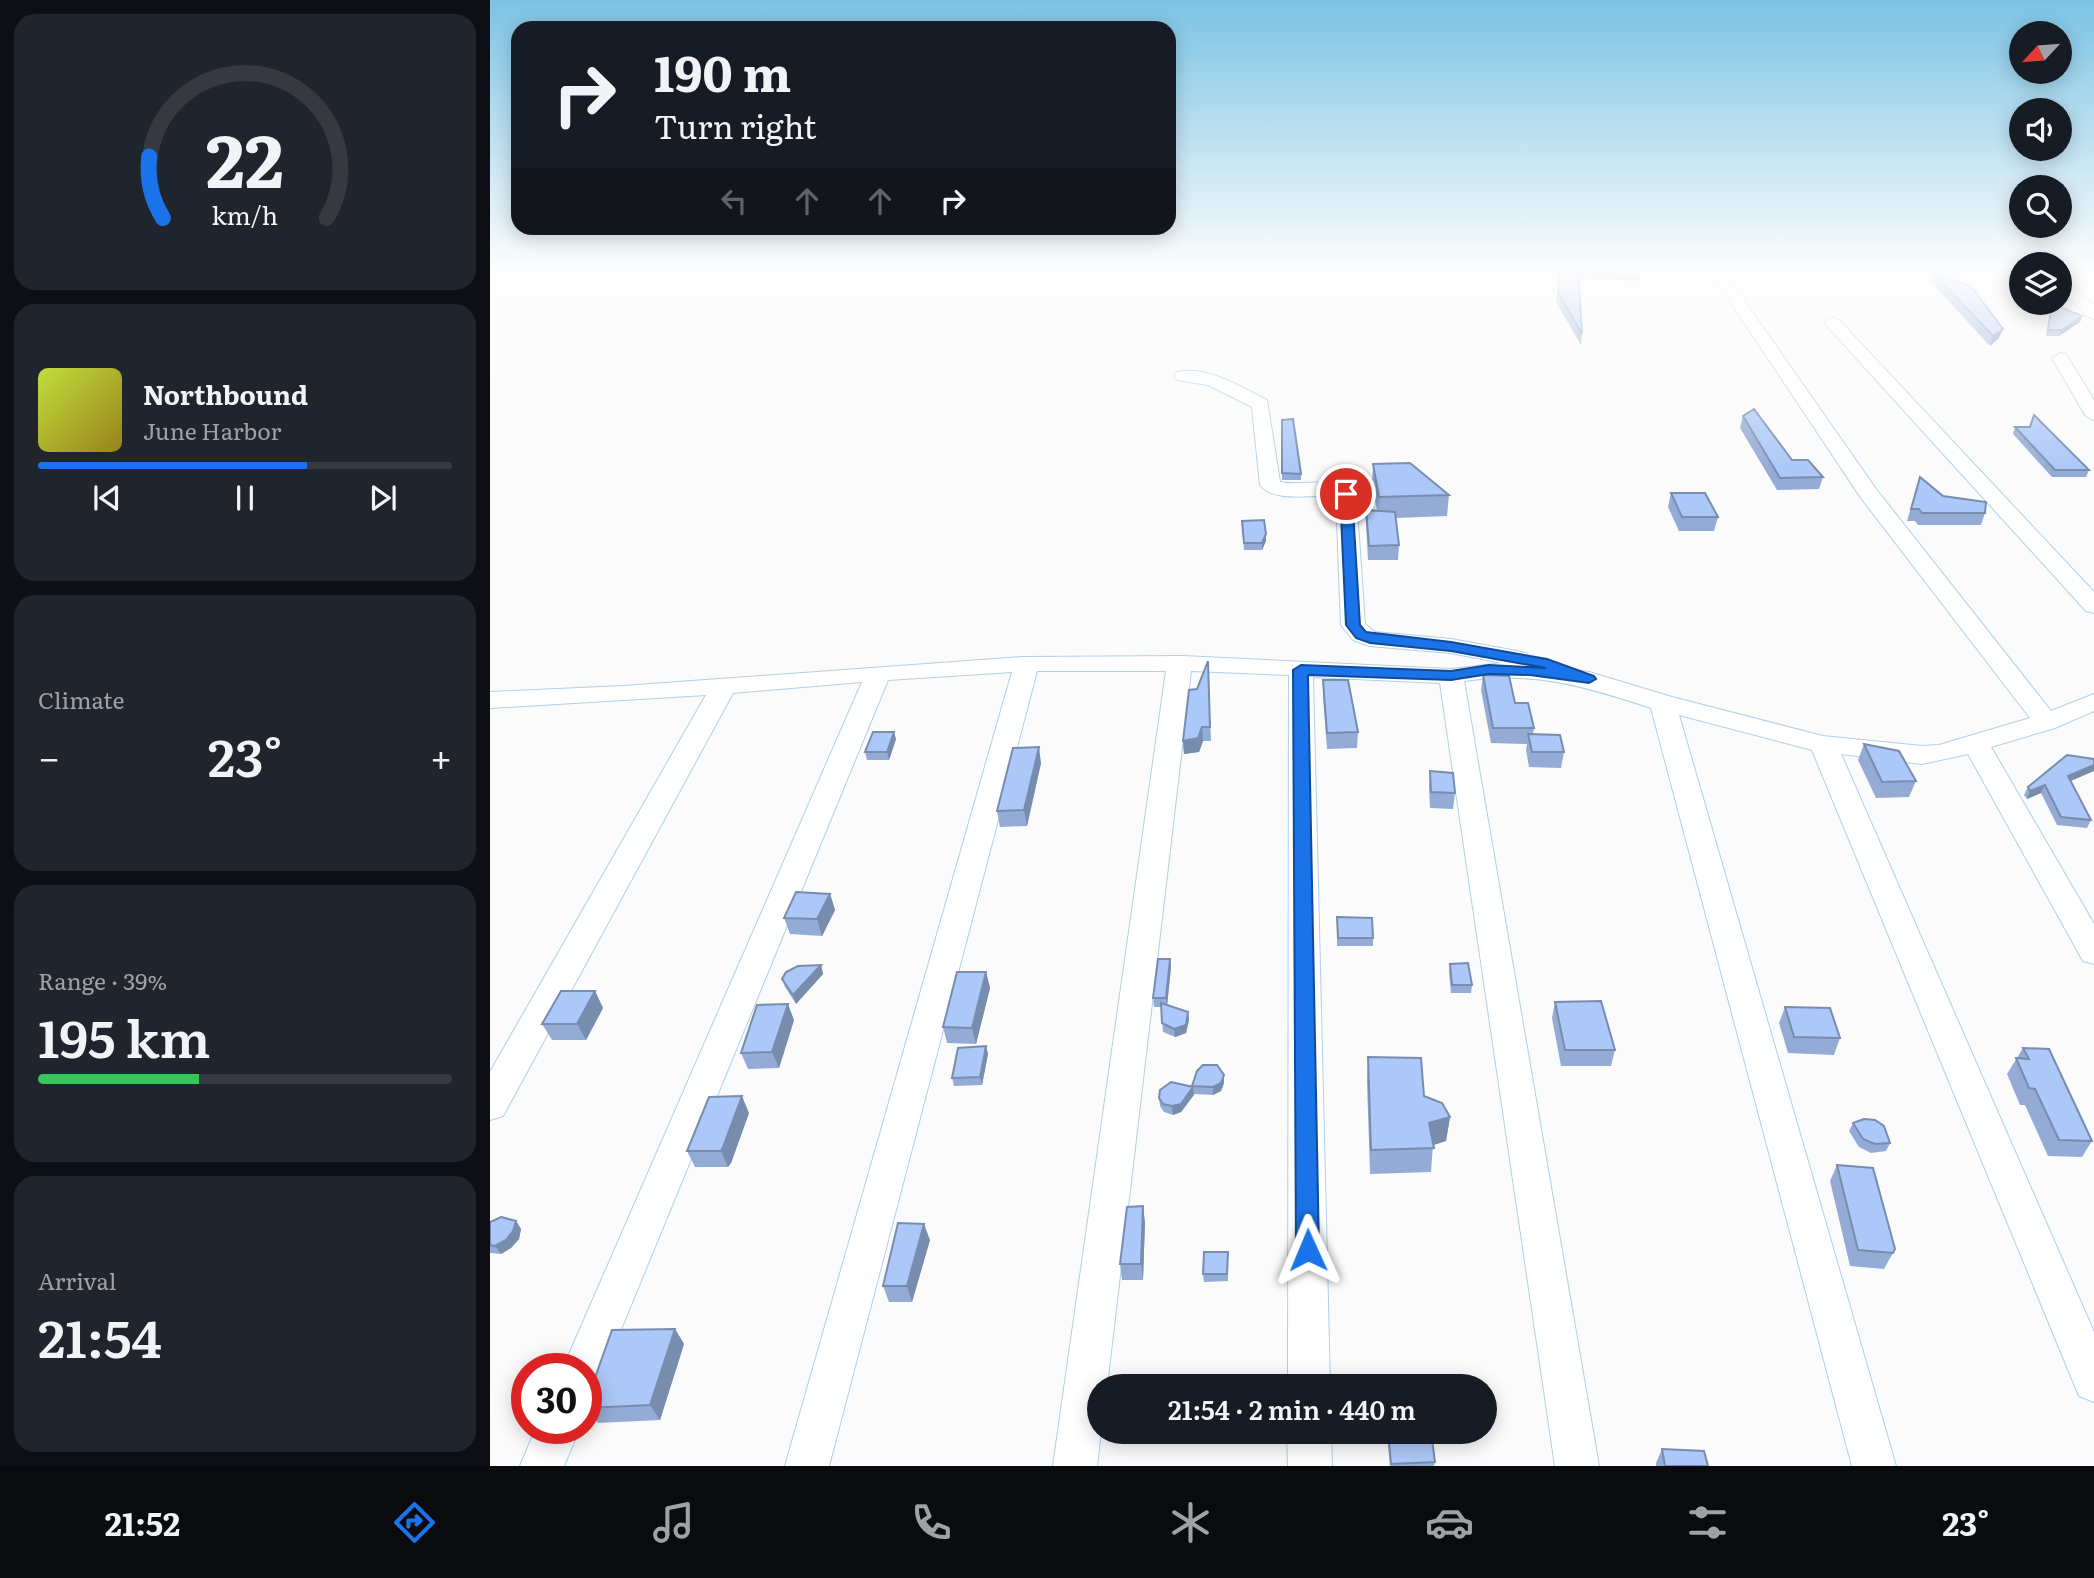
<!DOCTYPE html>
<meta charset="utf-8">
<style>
:root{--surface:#171b24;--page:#20242c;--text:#f1f3f6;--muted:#9ea1a6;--line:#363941;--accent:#1a73e8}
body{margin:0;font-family:Literata,serif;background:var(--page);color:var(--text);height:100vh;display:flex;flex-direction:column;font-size:26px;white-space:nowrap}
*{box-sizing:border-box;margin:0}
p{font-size:23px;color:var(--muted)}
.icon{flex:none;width:38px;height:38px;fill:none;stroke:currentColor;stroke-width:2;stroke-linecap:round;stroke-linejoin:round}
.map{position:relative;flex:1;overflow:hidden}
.sheet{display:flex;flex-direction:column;gap:14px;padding:14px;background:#0d0f14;width:490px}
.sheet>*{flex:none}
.banner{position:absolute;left:21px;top:21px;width:665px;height:214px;border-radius:21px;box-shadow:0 4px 18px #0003;background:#171b24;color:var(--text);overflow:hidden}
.needle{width:46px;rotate:244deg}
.fabs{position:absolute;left:1519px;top:21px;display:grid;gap:14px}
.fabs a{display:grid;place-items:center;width:63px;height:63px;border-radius:50%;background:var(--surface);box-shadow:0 4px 18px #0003;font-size:35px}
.speed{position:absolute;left:21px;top:1353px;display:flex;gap:14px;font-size:35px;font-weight:700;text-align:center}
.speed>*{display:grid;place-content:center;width:91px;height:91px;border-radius:50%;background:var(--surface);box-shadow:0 4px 18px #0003;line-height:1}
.speed .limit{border:10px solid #d22;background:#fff;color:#111}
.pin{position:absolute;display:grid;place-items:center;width:60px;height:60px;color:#fff;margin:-30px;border:4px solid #fff;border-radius:50%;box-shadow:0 2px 7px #0007}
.me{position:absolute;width:77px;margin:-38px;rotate:359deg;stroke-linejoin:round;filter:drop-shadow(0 0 5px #0008)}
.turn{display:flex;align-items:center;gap:24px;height:147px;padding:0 28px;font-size:32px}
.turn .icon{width:91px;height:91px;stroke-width:2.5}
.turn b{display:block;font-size:49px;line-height:60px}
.lanes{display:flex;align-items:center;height:66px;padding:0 28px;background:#0003;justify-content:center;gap:35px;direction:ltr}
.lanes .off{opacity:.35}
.big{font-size:52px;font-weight:600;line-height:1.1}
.sheet .tile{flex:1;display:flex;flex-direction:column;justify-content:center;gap:10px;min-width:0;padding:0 24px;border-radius:21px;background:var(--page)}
.sheet .dial{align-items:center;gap:0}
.dial svg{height:182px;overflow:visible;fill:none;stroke:var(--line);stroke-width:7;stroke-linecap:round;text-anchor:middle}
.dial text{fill:var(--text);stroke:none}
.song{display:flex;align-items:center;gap:21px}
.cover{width:84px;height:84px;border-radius:10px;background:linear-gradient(135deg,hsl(70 70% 55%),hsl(50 70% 35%))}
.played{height:7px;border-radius:4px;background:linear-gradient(90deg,var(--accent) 65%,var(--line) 65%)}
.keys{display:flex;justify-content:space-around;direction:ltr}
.heat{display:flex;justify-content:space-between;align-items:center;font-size:38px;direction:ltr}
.charge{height:10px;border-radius:5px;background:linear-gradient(90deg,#34c759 39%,var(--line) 0)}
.trip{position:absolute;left:597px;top:1374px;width:410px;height:70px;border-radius:35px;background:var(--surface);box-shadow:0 4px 18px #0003;font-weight:600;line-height:70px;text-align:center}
.tab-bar{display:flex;height:112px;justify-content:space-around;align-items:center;background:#090b0e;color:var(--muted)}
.tab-bar .icon{width:49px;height:49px}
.tab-bar .current{color:var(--accent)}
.tab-bar b{font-size:32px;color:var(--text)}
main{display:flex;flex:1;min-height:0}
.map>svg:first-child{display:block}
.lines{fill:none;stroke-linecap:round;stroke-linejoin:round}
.street-casing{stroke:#afd0e9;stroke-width:2}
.street{fill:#fff;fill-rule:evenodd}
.wall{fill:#94acd5}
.shaded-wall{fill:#788cae}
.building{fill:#acc8f8;stroke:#788cae;stroke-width:2}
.route{fill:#1a73e8;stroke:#114b97;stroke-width:2}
</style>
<main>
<section class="sheet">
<div class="tile dial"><svg viewBox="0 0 100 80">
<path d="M14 69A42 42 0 1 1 86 69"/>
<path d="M14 69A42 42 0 0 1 8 42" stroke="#1a73e8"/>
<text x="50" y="56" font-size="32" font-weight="700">22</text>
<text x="50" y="72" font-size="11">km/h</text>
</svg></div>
<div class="tile">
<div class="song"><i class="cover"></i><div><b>Northbound</b><p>June Harbor</p></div></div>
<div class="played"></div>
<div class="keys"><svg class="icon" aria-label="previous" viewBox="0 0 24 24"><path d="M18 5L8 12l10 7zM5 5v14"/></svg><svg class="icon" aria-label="pause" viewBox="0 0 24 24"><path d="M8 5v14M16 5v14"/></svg><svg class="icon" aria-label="next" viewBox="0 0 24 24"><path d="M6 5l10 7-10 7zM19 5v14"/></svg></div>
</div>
<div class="tile"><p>Climate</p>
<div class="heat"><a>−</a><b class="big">23°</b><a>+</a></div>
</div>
<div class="tile"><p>Range · 39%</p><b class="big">195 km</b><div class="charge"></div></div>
<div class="tile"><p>Arrival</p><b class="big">21:54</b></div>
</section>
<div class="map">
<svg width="1604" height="1466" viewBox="0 0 1604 1466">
<rect width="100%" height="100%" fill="#fbfbfb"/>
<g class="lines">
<defs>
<path id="street" d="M1217,267H1231L1386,489L1561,711L1604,694V711L1565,728L1501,747L1604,924V964L1593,961L1478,754L1432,764L1351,754L1604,1332V1402L1589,1396L1322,750L1189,715L1406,1466H1362L1161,708C1097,687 1042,670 974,681L1109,1466H1065L950,683L823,677L840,1386H798L799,675L701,671L617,1386H609V1432H611L607,1466H563L676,671H547L339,1466H295L522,672L398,680L109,1383L96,1388V1368H73L372,682L243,693L13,1116L0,1120V1072L216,695L0,708V692L133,686L533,657L693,656L961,669L1012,663L961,653L880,646L863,640L851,625L846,497C825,493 785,504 770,485L762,407L718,385L687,380L684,376L687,372C717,365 751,387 777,400L790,482C811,487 851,474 866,494L875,624L885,632L961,639L1027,651L1036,653L1039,658L1036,663L1099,672L1182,697L1333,736L1432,746L1449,745L1540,718L1371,498Z
M1570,276L1575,278L1604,305V319L1598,317L1570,289Z
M1343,318L1349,320L1604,592V613L1596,611L1337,326L1335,323L1337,320Z
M1570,353L1576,354L1604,400V421L1595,415L1562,358Z
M46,1428H90L74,1466H30Z
M797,1432H841L842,1466H798Z"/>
</defs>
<!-- street casing -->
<use href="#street" class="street-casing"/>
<!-- street -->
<use href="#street" class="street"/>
</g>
<!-- wall -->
<path class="wall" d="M1069,267H1152L1149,281L1089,278L1092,334L1091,345L1066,302L1070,276H1068Z
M1443,273L1509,338L1500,346L1441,282Z
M1562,304L1592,316L1590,322L1569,336H1556L1560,310Z
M1253,416L1302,460L1333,477L1329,489L1287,490L1250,428Z
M792,420L811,474V480H792Z
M1525,427L1599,470L1596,477H1562L1523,434Z
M883,464L959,495L957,516L906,518L909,545L908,560H878L876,524V510L887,511L882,484Z
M1430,477L1453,496L1495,513L1491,525H1428L1425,521H1417Z
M1181,493L1228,517L1224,531H1189L1178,507Z
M752,521L776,534V541L772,550H754Z
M718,661L721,741H713L709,752L694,754L693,741L707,689Z
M993,675L1025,703L1044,728L1043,734L1074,752L1071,768L1039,767L1036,750L1037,744L1001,743L991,690Z
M833,680L868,732L867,748L837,749L833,696Z
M406,739L399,760H377L375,752Z
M1374,744L1426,781L1419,797L1386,798L1368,760Z
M551,763L537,826L510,827L507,811Z
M940,771L965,793L963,809L940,808L939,787Z
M1580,781L1601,820L1597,828L1567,825L1551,793L1537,799L1534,795L1538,787Z
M340,894L345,910L332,936L300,934L294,918Z
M847,926L883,938V946H847Z
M960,964L982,985L981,993H961L959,972Z
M331,965L333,974L306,1004L295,987L292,979Z
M681,967L677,1005L698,1012L699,1020L696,1033L685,1037L673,1032L671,1007H664L663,998Z
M496,972L500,988L486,1044L457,1043L453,1027Z
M105,991L113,1008L96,1040H62L52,1024Z
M1065,1002L1125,1050L1121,1066H1071L1062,1018Z
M1295,1007L1350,1038L1344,1055L1298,1053L1289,1023Z
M304,1020L289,1068L258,1069L251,1053Z
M496,1046L498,1054L492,1085L464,1086L462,1078Z
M1533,1048L1602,1141L1592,1157L1558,1156L1535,1105H1530L1517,1074Z
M878,1057L934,1096L960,1117L956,1141L943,1145L941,1172L880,1174L877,1082Z
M734,1083L731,1091L723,1095L704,1094L691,1112L683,1115L674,1112L670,1106L669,1098L702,1087V1086Z
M259,1113L241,1163L238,1167H205L197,1151Z
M1363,1123L1400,1143L1396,1151L1381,1153L1369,1147L1359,1131Z
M1347,1165L1405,1249L1394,1269L1360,1266L1340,1181Z
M26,1221L31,1229L29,1239L21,1248L11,1254L0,1253V1222Z
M655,1222L653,1280H632L630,1264Z
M440,1240L422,1302H399L393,1286Z
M738,1252V1281L714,1282L713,1274Z
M185,1329L194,1344L170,1420L108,1423L97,1408L99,1403L97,1400Z
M897,1432H941L945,1462L944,1466H900Z
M1172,1449L1218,1466H1166V1463Z"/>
<!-- shaded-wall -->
<path class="shaded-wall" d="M1592,316L1590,322L1569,336L1572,330Z
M1513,329L1509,338L1500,346L1503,336Z
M776,534V541L772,550V543Z
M712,727L713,741L709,752L694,754L693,741Z
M404,732L406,739L399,760L397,752Z
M549,747L551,763L537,826L534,810Z
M1604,765V771L1574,784L1578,776Z
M1555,785L1551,793L1537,799L1540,791Z
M340,894L345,910L332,936L327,919Z
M680,959L681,967L677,1007L676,998Z
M331,965L333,974L306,1004L303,995Z
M496,972L500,988L486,1044L482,1028Z
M105,991L113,1008L96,1040L87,1024Z
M298,1004L304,1020L289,1068L282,1052Z
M698,1012L699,1020L696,1033L685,1037L684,1029Z
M496,1046L498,1054L492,1085L490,1077Z
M734,1075V1083L731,1091L723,1095V1087Z
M703,1087L704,1095L691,1112L683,1115L682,1106Z
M252,1096L259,1113L241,1163L238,1167L231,1151Z
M960,1117L956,1141L937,1147L939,1123Z
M653,1206L655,1222L653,1280L651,1264Z
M26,1221L31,1229L29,1239L21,1248L11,1254L5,1246Z
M434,1224L440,1240L422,1302L417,1286Z
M185,1329L194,1344L170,1420L160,1405Z"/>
<!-- building -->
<path class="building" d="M1071,267H1152L1151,271L1088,267L1092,334L1068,292Z
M1443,273L1481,286L1513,329L1503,336Z
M1562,304L1592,316L1572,330H1558Z
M1264,409L1302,460H1318L1333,477L1290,478L1253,416Z
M1544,415L1599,470H1565L1525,427H1540Z
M803,419L811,474L792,473V420Z
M920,463L959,495L889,497L883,464Z
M1430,477L1453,496L1496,502L1495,513H1432L1429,509H1421Z
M1181,493H1215L1228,517H1192Z
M876,510L905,512L909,545L879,546Z
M774,520L776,534L772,543H754L752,521Z
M718,661L720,727H712L708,738L693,741L699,690L707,689Z
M993,675L1019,676L1025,703H1038L1044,728H1003Z
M833,680H858L868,732L837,733Z
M383,732H404L397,752H375Z
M1038,734L1070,735L1074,752H1042Z
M1374,744L1409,751L1426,781L1392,782Z
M549,747L534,810L507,811L523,748Z
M1577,755L1604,759V765L1578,776L1601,820L1571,817L1555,785L1540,791L1538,787Z
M940,771L963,773L965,793L941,792Z
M306,892L340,894L327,919L294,918Z
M847,917L882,918L883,938H848Z
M668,959H680L676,998H663Z
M978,963L982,985H962L960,964Z
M331,965L303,995L292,979L296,972L308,966Z
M467,972H496L482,1028L453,1027Z
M71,991H105L87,1024H52Z
M1111,1001L1125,1050H1075L1065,1002Z
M671,1003L698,1012L696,1025L684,1029L672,1023Z
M298,1004L282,1052L251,1053L267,1005Z
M1295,1007L1340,1008L1350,1038L1304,1037Z
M496,1046L490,1077L462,1078L468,1048Z
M1533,1048L1559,1049L1602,1141L1569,1140L1545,1089L1539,1088L1526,1058L1539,1059Z
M878,1057L931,1058L934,1096L952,1103L960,1117L939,1123L944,1148L881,1150Z
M713,1065H727L734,1075L731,1083L723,1087L702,1086L707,1071Z
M681,1082L703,1087L691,1104L682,1106L673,1104L669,1098L670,1090Z
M252,1096L233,1147L231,1151H197L219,1097Z
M1374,1119L1385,1120L1394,1126L1400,1143L1385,1144L1373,1139L1363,1123Z
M1347,1165L1383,1168L1405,1249L1403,1253L1368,1250Z
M653,1206L651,1264H630L637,1207Z
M11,1217L26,1221L23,1231L16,1240L5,1246L0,1245V1222Z
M408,1223L434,1224L417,1286H393Z
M714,1252H738L737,1274H713Z
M185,1329L160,1405L97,1408L100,1400H97L122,1330Z
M898,1432H941L945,1462L901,1464Z
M1172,1449L1214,1451L1218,1466H1175Z"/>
<!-- sky -->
<linearGradient id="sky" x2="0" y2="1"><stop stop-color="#7bc3e5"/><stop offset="0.57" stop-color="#fdfdfd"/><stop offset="1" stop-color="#fdfdfd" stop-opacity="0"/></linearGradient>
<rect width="1604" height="472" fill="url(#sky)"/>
<!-- route -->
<path class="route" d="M856,490L862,494L870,625L876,632L961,642L1057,659L1104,676L1106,679L1099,683L1040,675L999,674L961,680L818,675L829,1250L826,1258L818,1261L809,1258L806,1250L803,670L811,665L961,671L999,665L1056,668L961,651L880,643L866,638L856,625L850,494Z"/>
</svg>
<div class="fabs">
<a><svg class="needle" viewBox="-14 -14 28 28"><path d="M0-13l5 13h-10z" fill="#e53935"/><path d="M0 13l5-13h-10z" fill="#9ea1a6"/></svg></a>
<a><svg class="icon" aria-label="sound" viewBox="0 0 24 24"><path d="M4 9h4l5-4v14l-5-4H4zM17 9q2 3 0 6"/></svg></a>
<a><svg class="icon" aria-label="search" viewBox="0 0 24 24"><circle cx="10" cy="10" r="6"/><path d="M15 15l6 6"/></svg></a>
<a><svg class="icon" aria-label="layers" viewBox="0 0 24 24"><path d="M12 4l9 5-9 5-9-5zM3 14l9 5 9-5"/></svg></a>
</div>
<div class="speed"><div class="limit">30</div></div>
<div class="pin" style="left:856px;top:494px;background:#d93025"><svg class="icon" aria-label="arrive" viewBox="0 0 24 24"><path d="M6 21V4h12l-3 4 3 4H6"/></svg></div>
<svg class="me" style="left:818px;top:1250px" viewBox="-20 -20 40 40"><path d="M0-17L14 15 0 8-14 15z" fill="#1a73e8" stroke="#fff" stroke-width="4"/></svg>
<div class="trip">21:54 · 2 min · 440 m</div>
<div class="banner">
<div class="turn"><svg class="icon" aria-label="right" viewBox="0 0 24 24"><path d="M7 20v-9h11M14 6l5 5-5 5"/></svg><div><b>190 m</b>Turn right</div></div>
<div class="lanes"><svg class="icon off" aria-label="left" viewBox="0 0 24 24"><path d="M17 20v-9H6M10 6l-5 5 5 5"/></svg><svg class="icon off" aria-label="ahead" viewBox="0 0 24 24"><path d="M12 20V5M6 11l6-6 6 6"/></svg><svg class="icon off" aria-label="ahead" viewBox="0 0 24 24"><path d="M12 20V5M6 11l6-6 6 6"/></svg><svg class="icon" aria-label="right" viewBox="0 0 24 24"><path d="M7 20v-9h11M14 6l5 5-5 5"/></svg></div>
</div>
</div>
</main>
<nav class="tab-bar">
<b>21:52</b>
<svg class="icon current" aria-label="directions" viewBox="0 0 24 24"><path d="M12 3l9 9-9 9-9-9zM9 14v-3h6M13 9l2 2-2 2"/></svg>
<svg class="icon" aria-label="music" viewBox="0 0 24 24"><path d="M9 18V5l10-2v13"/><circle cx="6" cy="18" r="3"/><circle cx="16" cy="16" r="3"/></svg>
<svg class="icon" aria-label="phone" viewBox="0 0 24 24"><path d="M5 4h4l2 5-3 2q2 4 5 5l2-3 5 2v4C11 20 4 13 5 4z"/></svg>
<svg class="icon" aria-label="climate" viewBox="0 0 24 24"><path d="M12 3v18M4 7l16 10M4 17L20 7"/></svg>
<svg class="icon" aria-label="car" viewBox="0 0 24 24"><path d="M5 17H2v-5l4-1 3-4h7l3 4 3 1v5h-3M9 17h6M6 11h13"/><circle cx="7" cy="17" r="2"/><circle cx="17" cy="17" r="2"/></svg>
<svg class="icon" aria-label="filters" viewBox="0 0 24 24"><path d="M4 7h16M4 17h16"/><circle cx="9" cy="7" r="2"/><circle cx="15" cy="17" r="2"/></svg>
<b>23°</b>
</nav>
